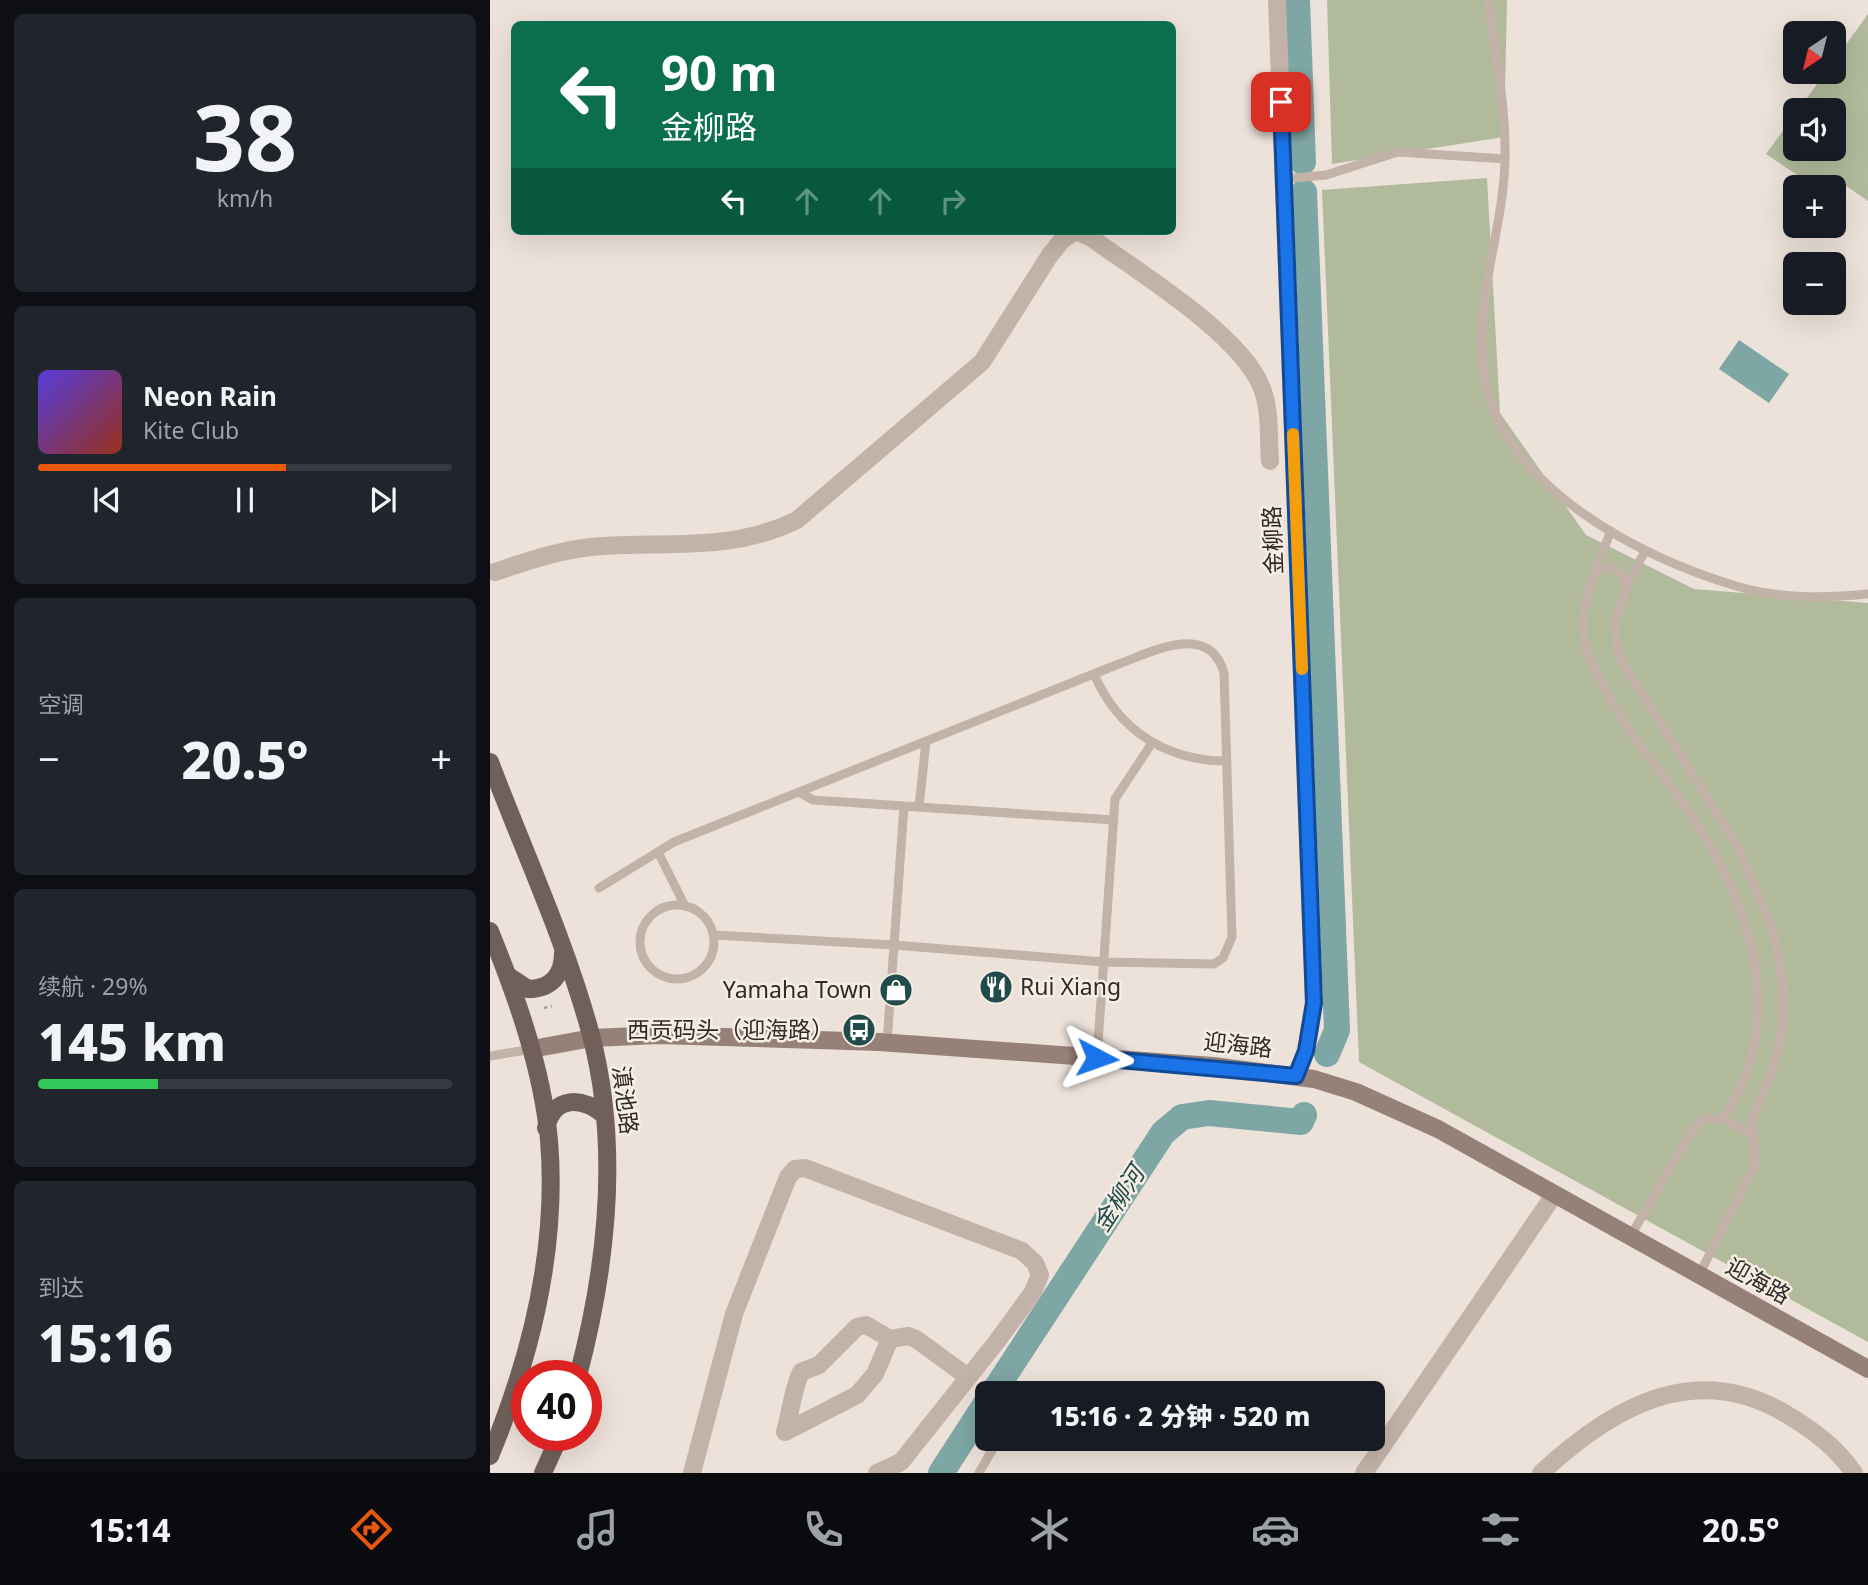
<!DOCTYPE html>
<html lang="zh">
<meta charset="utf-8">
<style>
:root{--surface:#171b24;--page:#20242c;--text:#f1f3f6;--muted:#9ea1a6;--line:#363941;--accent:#ea580c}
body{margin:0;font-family:"Noto Sans","Noto Sans SC",sans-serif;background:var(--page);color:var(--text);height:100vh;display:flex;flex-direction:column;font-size:26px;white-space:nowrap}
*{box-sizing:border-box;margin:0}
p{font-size:23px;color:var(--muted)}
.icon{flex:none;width:38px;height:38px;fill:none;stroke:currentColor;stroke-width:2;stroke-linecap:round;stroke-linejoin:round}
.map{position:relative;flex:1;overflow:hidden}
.panel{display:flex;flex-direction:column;gap:14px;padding:14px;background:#0d0f14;width:490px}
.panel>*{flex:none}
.hud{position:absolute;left:21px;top:21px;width:665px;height:214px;border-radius:10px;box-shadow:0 7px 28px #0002;background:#0b6e4f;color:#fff;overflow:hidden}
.needle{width:46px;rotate:215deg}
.fabs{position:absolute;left:1293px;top:21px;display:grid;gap:14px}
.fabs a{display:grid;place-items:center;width:63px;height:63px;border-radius:10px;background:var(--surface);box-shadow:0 7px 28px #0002;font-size:35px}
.speed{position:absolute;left:21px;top:1360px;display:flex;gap:14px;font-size:35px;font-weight:700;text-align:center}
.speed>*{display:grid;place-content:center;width:91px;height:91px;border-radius:50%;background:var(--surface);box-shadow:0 7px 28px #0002;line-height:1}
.speed .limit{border:10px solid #d22;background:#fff;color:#111}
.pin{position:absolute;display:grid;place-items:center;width:60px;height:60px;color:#fff;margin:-30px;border-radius:14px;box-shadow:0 4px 10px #0006}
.me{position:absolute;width:77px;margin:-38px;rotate:94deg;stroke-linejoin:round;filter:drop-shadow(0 0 5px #0008)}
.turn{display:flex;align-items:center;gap:24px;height:147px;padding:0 35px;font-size:32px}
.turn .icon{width:91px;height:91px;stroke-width:2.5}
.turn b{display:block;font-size:49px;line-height:60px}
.lanes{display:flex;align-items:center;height:66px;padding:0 35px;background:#0003;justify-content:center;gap:35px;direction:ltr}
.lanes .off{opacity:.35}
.big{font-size:52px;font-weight:800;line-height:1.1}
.panel .tile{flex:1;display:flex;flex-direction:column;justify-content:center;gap:10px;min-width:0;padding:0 24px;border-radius:10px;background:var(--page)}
.panel .dial{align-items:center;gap:0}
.dial b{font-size:91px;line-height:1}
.song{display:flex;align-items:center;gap:21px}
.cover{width:84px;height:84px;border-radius:10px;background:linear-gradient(135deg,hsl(250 70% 55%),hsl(10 70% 35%))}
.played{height:7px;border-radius:4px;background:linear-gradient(90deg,var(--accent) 60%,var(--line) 60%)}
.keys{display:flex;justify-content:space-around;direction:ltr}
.heat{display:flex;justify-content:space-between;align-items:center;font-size:38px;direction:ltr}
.charge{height:10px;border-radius:5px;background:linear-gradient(90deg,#34c759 29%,var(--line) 0)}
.trip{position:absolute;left:485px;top:1381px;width:410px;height:70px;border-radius:10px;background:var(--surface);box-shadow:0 7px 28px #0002;font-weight:800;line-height:70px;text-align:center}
.tabs{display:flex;height:112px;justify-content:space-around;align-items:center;background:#090b0e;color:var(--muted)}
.tabs .icon{width:49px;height:49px}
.tabs .active{color:var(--accent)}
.tabs b{font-size:32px;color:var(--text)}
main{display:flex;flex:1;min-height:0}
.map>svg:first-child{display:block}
.green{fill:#b2ba9c}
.water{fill:#7da6a4}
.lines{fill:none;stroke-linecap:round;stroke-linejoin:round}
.river{stroke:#7da6a4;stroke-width:26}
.path{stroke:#af9c92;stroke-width:2.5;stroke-dasharray:3.5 3.5;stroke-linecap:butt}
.lane{stroke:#c3b2a7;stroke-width:9}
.street{stroke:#c3b2a7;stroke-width:18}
.secondary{stroke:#968179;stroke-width:18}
.primary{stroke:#71605a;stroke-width:18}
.route-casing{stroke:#114b97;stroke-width:18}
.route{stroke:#1a73e8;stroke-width:12}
.slow{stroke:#f59e0b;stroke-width:12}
.labels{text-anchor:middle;stroke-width:5;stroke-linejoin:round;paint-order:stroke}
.street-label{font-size:23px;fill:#312927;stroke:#f6ede5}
.poi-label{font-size:23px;fill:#312927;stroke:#f6ede5;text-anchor:end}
.water-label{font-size:24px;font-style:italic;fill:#224c4c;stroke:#f6ede5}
</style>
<main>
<section class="panel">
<div class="tile dial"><b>38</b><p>km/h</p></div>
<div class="tile">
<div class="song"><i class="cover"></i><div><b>Neon Rain</b><p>Kite Club</p></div></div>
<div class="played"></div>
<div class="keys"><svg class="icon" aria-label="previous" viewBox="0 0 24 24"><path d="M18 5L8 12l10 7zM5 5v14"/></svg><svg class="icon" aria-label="pause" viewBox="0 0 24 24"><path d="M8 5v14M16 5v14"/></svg><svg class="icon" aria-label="next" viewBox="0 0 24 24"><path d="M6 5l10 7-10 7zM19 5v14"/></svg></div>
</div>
<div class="tile"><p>空调</p>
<div class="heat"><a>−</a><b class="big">20.5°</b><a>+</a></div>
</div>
<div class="tile"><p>续航 · 29%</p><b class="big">145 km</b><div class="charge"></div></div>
<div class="tile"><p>到达</p><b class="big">15:16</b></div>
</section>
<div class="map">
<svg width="1378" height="1473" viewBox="0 0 1378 1473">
<rect width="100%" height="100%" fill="#ede2da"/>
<!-- green -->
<path class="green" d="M837,0H1017L1014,137L842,164Z
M1378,14V201L1352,183L1344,194V187H1325L1276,154L1305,114L1306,149H1344V110H1308L1336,72H1344V61Z
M997,178L1010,413L1096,535L1204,589L1378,603V1342L869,1062L832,190Z"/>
<!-- water -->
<path class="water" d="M1249,340L1299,374L1279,403L1229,369Z"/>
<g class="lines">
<!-- river -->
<path class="river" d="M807,0L813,162
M814,192L847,1030L837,1054
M503,1393L673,1133L692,1117L719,1113L811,1122L814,1115
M451,1473L497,1402"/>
<!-- path -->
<path class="path" d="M54,1008L62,1006"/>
<!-- lane -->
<path class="lane" d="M998,0C1005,52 1016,106 1015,158C1014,232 981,306 995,380C1015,488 1151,558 1246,586C1289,599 1334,598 1378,594
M794,179L836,175L908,152L1015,159
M1121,531C1106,567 1086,609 1096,648C1098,658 1105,668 1109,677C1130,721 1159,757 1188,796C1255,889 1305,1015 1232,1119
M1155,551L1137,585L1125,622L1128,655L1249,849L1284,934L1293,985L1292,1031L1283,1069L1262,1119L1265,1165L1209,1275
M1104,573L1121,567L1129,571L1137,585
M604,674C628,730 676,761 737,761
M309,792L323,800L624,820
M429,807L436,741
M168,852L195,906
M109,888L184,842L626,665C660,653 719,620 734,673L742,937L733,958L724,964L614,962L404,945L224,935
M150 942a37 37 0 1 1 74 0a37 37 0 1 1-74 0Z
M397,1043L414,806
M0,1056L42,1049
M607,1058L625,799L662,743
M1140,1237L1202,1131L1214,1119H1232L1261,1133
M489,1473L509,1438"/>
<!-- street -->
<path class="street" d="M787,0L824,1003L816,1051L806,1076
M5,572C40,560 76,548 113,546C180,542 245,551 307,520L492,362L560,255L573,239L586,231L600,237C647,271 750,334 771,386C781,409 778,436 780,461
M400,1339L385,1374L367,1395L295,1432C301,1411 302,1392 311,1372L329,1365L367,1327L376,1325L400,1339L418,1336L426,1339L478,1377
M202,1473L244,1314L298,1177L305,1169L315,1168L532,1251L545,1263L550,1275L543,1292L508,1340L411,1462L387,1473
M874,1473L1064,1195
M1051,1473C1121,1408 1204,1359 1296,1414C1323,1430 1346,1447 1364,1473"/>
<!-- secondary -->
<path class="secondary" d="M42,1049L102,1038L169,1035L389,1042L723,1066L824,1079L866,1092L948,1129L1378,1369"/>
<!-- primary -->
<path class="primary" d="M0,762C34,852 76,942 101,1035C130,1146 117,1266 88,1376
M0,931C27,998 52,1068 59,1140C68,1249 41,1357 0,1456
M17,975L38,989C61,989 73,975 73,953
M56,1128C64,1095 92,1097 114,1115
M53,1473L70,1435"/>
</g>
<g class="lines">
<defs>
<path id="route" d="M607,1058L806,1076L816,1051L824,1003L791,102"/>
</defs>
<!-- route casing -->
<use href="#route" class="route-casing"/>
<!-- route -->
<use href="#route" class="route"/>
<!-- slow -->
<path class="slow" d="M803,434L812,669"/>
</g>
<!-- icons -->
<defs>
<symbol id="restaurant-disc" viewBox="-11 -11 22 22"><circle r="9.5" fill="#224c4c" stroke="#f6ede5"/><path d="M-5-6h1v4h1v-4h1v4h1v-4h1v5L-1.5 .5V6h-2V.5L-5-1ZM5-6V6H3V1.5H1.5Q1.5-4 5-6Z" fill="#fff"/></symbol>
<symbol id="shop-disc" viewBox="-11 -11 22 22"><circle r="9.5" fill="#224c4c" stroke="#f6ede5"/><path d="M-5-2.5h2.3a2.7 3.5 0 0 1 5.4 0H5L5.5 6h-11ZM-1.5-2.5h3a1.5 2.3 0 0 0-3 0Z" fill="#fff"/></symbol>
<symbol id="bus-disc" viewBox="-11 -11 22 22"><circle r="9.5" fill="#224c4c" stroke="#f6ede5"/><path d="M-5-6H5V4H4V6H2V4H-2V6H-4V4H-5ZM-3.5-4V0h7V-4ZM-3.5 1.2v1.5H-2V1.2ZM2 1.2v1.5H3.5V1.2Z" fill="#fff"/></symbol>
</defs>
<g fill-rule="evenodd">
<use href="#restaurant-disc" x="487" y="968" width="38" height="38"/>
<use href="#shop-disc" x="387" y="971" width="38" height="38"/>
<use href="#bus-disc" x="350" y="1011" width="38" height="38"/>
</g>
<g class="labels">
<!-- street labels -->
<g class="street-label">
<text transform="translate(783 540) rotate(-92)" y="8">金柳路</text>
<text transform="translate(748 1045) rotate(6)" y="8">迎海路</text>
<text transform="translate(135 1100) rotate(83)" y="8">滇池路</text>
<text transform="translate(1268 1281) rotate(29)" y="8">迎海路</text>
</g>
<!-- poi labels -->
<g class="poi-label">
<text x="530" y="995" text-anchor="start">Rui Xiang</text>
<text x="382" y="998">Yamaha Town</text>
<text x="344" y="1038">西贡码头（迎海路）</text>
</g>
<!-- water labels -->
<g class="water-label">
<text transform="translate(629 1199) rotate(-57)" y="8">金柳河</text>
</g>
</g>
</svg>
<div class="fabs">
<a><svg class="needle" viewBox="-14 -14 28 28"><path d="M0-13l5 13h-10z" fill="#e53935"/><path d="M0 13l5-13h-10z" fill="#9ea1a6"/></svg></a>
<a><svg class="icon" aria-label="sound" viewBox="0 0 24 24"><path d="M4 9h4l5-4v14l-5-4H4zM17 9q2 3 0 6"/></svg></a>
<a>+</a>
<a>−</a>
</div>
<div class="speed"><div class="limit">40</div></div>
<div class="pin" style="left:791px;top:102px;background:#d93025"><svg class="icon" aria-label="arrive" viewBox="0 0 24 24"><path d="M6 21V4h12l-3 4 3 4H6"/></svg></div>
<svg class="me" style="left:607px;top:1058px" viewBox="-20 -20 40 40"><path d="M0-17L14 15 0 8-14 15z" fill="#1a73e8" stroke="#fff" stroke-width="4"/></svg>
<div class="trip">15:16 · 2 分钟 · 520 m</div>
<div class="hud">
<div class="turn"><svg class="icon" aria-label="left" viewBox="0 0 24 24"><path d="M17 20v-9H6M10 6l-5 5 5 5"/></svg><div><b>90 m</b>金柳路</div></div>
<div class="lanes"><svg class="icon" aria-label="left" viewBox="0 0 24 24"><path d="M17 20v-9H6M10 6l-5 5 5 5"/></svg><svg class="icon off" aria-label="ahead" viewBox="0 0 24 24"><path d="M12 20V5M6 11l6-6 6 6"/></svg><svg class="icon off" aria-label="ahead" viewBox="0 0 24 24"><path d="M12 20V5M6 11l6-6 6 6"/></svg><svg class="icon off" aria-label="right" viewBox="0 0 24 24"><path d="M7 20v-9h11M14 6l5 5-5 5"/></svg></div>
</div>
</div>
</main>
<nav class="tabs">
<b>15:14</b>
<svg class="icon active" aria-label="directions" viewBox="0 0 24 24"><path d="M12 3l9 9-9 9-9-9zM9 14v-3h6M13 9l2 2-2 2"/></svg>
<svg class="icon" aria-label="music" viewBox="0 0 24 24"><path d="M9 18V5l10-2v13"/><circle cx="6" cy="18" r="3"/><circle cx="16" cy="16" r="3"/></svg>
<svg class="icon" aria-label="phone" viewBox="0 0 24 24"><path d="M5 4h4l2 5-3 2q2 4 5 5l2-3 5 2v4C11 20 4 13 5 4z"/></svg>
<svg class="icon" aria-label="climate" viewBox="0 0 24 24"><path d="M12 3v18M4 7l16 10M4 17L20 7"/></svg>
<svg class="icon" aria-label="car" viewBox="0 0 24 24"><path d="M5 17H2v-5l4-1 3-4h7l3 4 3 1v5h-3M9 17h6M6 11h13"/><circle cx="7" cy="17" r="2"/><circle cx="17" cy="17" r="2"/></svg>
<svg class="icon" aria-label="filters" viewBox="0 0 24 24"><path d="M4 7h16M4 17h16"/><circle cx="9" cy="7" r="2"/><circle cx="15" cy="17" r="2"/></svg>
<b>20.5°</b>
</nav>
